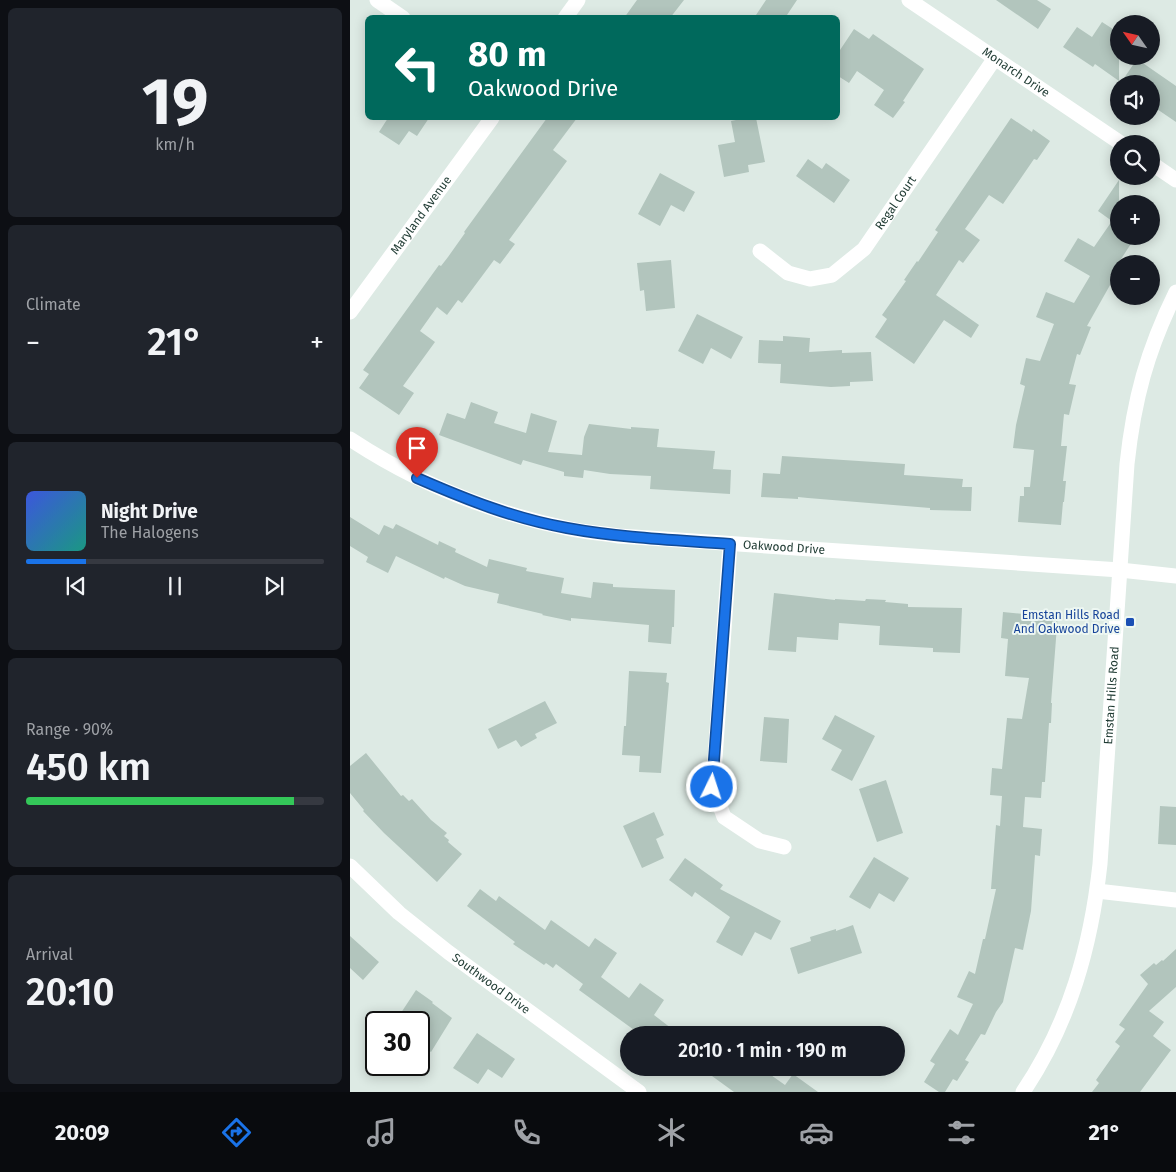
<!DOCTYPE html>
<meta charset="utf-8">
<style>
:root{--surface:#171b24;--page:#20242c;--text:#f1f3f6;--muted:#9ea1a6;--line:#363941;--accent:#1a73e8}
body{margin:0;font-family:"Fira Sans",sans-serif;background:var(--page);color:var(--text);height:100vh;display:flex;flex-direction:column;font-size:19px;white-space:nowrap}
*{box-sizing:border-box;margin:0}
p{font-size:16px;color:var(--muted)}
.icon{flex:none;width:28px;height:28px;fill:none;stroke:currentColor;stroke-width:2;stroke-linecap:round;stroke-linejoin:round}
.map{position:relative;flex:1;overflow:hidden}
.sheet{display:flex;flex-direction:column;gap:8px;padding:8px;background:#0d0f14;width:350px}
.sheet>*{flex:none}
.guide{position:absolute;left:15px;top:15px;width:475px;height:105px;border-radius:8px;box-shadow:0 2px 12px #0003;background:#00695c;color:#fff;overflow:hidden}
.needle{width:32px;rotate:304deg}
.controls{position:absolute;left:760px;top:15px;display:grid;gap:10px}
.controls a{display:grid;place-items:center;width:50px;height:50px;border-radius:50%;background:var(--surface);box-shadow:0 2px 12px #0003;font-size:25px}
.speed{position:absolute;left:15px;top:1011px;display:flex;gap:10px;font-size:25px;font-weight:700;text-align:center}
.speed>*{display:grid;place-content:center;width:65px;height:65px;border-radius:50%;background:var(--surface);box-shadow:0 2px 12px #0003;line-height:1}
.speed .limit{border:2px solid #111;border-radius:8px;background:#fff;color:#111}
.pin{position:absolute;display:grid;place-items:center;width:42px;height:42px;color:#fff;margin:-51px -21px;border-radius:50% 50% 50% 0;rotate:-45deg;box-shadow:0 0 5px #0007}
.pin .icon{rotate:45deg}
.me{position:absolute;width:55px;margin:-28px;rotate:4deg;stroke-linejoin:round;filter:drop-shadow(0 0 4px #0008)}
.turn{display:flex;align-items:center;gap:18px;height:105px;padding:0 20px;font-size:22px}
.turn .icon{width:65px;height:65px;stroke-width:2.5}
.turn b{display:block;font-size:35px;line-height:42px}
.big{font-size:38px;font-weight:600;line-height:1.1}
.sheet .widget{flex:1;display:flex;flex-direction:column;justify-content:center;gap:8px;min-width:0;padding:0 18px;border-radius:8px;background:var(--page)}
.sheet .dial{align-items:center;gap:0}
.dial b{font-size:65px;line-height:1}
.song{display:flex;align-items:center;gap:15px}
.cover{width:60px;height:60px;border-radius:8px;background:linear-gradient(135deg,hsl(230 70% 55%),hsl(170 70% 35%))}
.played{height:5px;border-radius:2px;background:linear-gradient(90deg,var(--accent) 20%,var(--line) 20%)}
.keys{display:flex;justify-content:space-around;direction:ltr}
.heat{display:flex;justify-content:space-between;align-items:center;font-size:28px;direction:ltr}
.charge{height:8px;border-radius:4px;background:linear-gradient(90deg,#34c759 90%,var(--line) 0)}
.trip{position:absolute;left:270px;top:1026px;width:285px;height:50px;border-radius:25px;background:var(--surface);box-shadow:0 2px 12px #0003;font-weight:600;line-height:50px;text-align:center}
.tabs{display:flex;height:80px;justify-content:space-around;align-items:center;background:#090b0e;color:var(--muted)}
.tabs .icon{width:35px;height:35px}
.tabs .on{color:var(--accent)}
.tabs b{font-size:22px;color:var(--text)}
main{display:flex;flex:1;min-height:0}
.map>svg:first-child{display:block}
.building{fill:#b2c5bd}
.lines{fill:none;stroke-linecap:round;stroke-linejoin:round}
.street{stroke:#fff;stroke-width:15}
.route-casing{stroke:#114b97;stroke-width:12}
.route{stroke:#1a73e8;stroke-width:9}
.transit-dot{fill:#1a4fb4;stroke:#edf7f2;stroke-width:2}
.labels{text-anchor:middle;stroke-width:4;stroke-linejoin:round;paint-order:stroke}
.street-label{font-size:12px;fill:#1e3a32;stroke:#edf7f2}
.transit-label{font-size:12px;fill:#164399;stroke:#edf7f2;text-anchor:end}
</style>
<main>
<section class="sheet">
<div class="widget dial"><b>19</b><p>km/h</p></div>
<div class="widget"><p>Climate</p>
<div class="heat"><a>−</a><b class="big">21°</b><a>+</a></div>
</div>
<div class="widget">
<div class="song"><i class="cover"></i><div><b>Night Drive</b><p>The Halogens</p></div></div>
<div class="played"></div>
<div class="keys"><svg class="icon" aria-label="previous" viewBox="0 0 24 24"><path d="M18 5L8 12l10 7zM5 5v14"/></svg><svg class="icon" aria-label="pause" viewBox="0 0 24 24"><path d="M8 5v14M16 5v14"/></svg><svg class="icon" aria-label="next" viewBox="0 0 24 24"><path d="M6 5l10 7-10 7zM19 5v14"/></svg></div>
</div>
<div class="widget"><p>Range · 90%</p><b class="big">450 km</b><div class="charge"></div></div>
<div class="widget"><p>Arrival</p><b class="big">20:10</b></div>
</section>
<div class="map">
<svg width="826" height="1092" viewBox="0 0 826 1092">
<rect width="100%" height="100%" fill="#ddeae4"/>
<!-- building -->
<path class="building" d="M287,0H334L320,18H274Z
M416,0H447L435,18H404Z
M646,0H687L701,9L688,29Z
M752,22L769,33V81L745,64L743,67L713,47L727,27L742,37Z
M504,29L519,39L523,34L574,69L553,101L555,102L543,118L524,105L534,90L507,71L499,83L488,76V53Z
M787,59L826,86V122L801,105V84H770Z
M38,118H79L67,136L59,131L49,145L29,132Z
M197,118H227L203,150L217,161L159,240L165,244L150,264L144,260L112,303L108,300L97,315L87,307L70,331L85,342L53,386L64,393L49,415L9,388L19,374L13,370L89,265L91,266L98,257L115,233L114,232Z
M396,118H406L415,162L398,165L399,172L374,177L368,145L385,142L381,121Z
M661,118L682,132L683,129L700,141L687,160L684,159L653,204L639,195L615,229L630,240L613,263L609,260L586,295L629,325L621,338L594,320L564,364L525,337L537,319L532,315L556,281L554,280L567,261L568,262L588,232L585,230Z
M458,159L472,169L476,163L500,180L484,203L446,176Z
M310,173L345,192L334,212L321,205L310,226L288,214Z
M769,180V236H786L760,276L764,278L737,326L741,327L730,355L727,354L719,384L726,385L719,415L714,414L711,446H717L713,481H716L714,502H713L711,525L668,522L670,496H674V487H680L684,450L663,448L666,425L675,386L670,384L676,358L690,361L704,324L686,317L696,292L724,303L740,276L714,261L728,238L744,247L762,221L748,211Z
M321,260L325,308L296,311L294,290L290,291L287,263Z
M347,314L393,337L381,359L361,348L353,364L328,351Z
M433,336L460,338L459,352L492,350V353L521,352L523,381L500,382V386L481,387L430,383L431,364L408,363L409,340L433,341Z
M121,402L148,412L144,423L176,433L181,413L207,421L198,452L232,455L234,437L239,424L281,429V427L309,429L307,447L365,451L363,469L381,470L380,494L300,489L301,476L260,474L234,470L233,478L214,476V472L173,460L171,465L89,435L97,413L115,419Z
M432,456L555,464L554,475L613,479L612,487H622L621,511L580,510V508L458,498L448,497V499L411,497L413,473L430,474Z
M0,517L29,535L34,525L43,529L46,524L88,545L89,541L106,549L105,552L137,567L139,559L177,568L176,571L214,578L211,593L241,598L243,582L263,584V587L325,590L324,627H322L321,644L298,642L299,625L221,618V621L192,615L193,614L147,603L149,594L115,586L95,577L94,579L46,556L38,573L16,562L18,557L0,546Z
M424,593L485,600V599L515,601L516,599L536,600L535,602L558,604V607L612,608L610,653L583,652V648L529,645L530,626L489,623L488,640L447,637L446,652L418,650Z
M653,612L685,615V612L708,613L701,703H702L701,723H699L695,782H692L691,798L675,797L673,827L692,829L690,856L685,855L681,911L673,950L665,948L653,1002L646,1012L635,1035L631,1034L615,1060L619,1062L607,1081L603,1079L595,1092H589L574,1082L585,1064L580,1061L600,1029L608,1035L623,1004L607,997L619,971L625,974L633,939H635L646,889H641L646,825L650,826L652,796L640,795L642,768L652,769L657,718L672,719L679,678L655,676L658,639L651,638Z
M279,671L317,673L316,682L319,683L311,773L289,772L290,756L272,755L274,726H276Z
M195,701L207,723L185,734L187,738L171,747L166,740L148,749L138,729Z
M485,715L525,736L502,781L481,770L492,750L472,739Z
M414,717L439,719L437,763L410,761Z
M16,753L51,796L53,795L59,801L62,799L81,820L97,833L94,836L99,840L98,842L112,854L87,882L34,833L13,811L14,810L0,793V766Z
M536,780L553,833L527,842L509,789Z
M810,806L826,807V845L808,844Z
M304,812L314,835L306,839L314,858L292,868L273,826Z
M524,857L559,878L544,902L529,893L520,909L499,897Z
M335,858L373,885L370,889L431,921L421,940L405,932L392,956L366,942L380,917L345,892L342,897L319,880Z
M130,889L146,901L149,896L195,930L201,920L239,947L245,938L267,953L251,977L279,998L290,983L314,1000L304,1015L330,1035H291L229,990L233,984L206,964L203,968L196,963L194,965L163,944L165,942L117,906Z
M503,925L512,953L448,974L440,948L461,941L460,937L486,929V931Z
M0,936L29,962L13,980L0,968Z
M826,949V987L799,1011L814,1022L803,1036L821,1050L790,1092H742L749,1083L746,1080L770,1046L765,1042L775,1029L769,1025L798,984L790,975L804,963L806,965L812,960L813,961Z
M66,990L83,1002L82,1003L102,1018L81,1052L69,1044V1022H45Z
M127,1033L165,1059L152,1078L138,1069L128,1084L103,1068Z
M351,1068H411L435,1085L443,1074L468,1092H384Z"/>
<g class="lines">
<!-- street -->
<g class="street">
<path d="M27,0L53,18"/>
<path id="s1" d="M559,0L772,144"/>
<path d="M215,18L228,0"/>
<path d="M801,163L826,180"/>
<path id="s2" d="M410,251L438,273L460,279L482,275L514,249L645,58"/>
<path id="s3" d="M0,312L142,118"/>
<path id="s4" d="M0,439C65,482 139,512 216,528C233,532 251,533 269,536L770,570L826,576"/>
<path d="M380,544L363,787L374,817L410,841L434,847"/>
<path id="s5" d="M0,866L49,913L98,952L289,1092"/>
<path d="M747,891L826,900"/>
<path id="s6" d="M673,1092C720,1022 741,946 750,864L777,464C784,399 797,351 826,292"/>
</g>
</g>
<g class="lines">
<defs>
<path id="route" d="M67,478C115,499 165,519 217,528C271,538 326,540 380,544L362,787"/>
</defs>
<!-- route casing -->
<use href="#route" class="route-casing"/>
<!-- route -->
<use href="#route" class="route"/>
</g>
<!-- markers -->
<rect class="transit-dot" x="775" y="617" width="10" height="10" rx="2.5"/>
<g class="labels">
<!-- street labels -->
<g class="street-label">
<text dy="4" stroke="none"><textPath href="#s1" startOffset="129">Monarch Drive</textPath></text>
<text dy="4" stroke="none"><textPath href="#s2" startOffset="178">Regal Court</textPath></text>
<text dy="4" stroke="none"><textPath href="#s3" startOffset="120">Maryland Avenue</textPath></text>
<text dy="4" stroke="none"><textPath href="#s4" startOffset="454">Oakwood Drive</textPath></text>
<text dy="4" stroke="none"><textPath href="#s6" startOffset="412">Emstan Hills Road</textPath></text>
<text dy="4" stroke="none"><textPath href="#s5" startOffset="184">Southwood Drive</textPath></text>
</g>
<!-- transit labels -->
<g class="transit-label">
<text x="770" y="619">Emstan Hills Road<tspan x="770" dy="14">And Oakwood Drive</tspan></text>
</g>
</g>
</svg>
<div class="controls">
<a><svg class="needle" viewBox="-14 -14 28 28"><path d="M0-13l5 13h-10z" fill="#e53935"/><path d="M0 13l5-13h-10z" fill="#9ea1a6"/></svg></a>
<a><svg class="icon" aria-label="sound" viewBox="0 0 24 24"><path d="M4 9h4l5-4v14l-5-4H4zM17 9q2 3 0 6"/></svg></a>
<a><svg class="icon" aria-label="search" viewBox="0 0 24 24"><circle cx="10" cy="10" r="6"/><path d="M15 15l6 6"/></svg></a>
<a>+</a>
<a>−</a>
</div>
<div class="speed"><div class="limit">30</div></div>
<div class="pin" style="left:67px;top:478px;background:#d93025"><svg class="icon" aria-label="arrive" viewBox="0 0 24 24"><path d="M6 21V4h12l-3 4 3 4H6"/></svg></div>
<svg class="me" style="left:362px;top:787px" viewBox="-20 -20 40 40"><circle r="17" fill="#1a73e8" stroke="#fff" stroke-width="3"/><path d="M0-11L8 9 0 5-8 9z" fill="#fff"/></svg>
<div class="trip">20:10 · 1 min · 190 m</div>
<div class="guide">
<div class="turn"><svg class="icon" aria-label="left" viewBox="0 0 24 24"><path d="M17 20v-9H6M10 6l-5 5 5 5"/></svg><div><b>80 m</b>Oakwood Drive</div></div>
</div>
</div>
</main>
<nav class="tabs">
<b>20:09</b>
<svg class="icon on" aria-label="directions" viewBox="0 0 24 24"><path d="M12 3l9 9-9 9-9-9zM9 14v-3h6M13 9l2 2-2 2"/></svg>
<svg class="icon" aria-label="music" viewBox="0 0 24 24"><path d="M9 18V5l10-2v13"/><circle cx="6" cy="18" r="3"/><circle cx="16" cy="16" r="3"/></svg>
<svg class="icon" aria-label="phone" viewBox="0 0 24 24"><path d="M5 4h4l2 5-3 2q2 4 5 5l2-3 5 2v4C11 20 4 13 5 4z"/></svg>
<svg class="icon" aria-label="climate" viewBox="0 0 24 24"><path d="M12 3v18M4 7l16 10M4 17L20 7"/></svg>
<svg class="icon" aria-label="car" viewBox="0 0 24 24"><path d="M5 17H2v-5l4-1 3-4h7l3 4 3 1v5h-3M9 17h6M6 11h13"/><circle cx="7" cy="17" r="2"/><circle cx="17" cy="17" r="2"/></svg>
<svg class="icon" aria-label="filters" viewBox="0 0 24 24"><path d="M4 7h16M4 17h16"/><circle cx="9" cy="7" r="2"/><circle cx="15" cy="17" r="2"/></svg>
<b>21°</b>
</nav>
